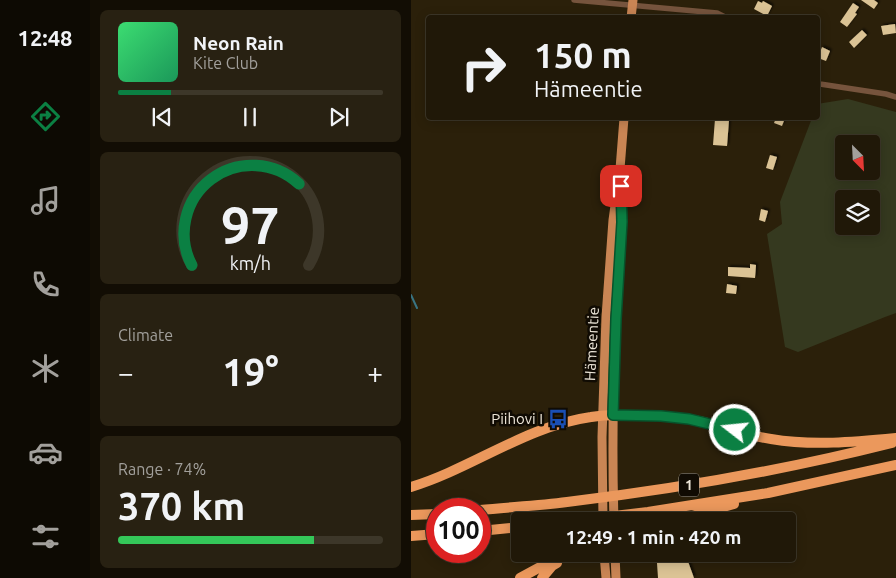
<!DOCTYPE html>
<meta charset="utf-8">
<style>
:root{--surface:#201808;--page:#282112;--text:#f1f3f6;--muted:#a2a09c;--line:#3d3729;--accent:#0b8043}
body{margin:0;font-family:Ubuntu,sans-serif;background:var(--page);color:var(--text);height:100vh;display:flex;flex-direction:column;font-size:19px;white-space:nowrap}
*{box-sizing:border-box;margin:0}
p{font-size:16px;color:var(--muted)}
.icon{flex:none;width:28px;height:28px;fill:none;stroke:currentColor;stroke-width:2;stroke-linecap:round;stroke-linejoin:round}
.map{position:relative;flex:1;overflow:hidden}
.sheet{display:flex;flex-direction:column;gap:10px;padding:10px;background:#120d04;width:321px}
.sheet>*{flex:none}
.guide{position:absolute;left:15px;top:15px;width:394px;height:105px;border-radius:5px;box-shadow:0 2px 12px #0003,0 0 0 1px var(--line);background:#201808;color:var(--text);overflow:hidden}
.needle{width:32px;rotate:156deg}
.tools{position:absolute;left:424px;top:135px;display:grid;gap:10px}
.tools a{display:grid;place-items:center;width:45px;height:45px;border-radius:5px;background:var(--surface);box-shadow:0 2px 12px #0003,0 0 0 1px var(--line);font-size:25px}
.speed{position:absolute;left:15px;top:498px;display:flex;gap:10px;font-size:25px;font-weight:700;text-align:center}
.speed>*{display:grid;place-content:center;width:65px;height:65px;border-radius:50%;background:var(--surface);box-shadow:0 2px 12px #0003,0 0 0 1px var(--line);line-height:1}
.speed .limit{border:8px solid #d22;background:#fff;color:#111}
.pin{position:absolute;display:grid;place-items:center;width:42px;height:42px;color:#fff;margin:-21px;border-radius:10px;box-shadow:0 2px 8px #0006}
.me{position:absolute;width:55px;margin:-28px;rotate:286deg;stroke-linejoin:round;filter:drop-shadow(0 0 4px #0008)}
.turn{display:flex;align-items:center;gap:18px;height:105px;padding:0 25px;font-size:22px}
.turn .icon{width:65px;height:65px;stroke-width:2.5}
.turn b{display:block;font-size:35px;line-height:42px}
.big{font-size:38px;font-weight:700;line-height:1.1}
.sheet .widget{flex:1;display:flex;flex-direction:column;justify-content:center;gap:8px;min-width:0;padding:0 18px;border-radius:8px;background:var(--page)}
.sheet .dial{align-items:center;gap:0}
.dial svg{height:130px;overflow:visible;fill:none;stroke:var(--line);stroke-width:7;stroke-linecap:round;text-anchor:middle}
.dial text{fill:var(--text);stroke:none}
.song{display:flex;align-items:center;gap:15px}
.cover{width:60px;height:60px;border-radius:8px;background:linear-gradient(135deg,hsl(140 70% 55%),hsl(150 70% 35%))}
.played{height:5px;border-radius:2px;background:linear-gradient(90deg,var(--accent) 20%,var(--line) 20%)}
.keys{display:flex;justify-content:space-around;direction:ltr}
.heat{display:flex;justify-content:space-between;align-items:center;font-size:28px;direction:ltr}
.charge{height:8px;border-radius:4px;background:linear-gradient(90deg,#34c759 74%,var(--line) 0)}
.trip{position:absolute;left:100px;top:512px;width:285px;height:50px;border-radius:5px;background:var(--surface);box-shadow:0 2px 12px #0003,0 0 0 1px var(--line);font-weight:700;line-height:50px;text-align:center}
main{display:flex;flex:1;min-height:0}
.tab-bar{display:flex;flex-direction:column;width:90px;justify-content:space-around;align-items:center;background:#0d0a03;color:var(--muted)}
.tab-bar .icon{width:35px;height:35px}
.tab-bar .current{color:var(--accent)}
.tab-bar b{font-size:22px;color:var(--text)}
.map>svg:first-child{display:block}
.green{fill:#35391f;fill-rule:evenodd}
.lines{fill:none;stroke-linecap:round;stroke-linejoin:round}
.stream{stroke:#397483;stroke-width:2}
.building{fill:#dbc395;filter:url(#shadow)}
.minor{stroke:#76543d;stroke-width:5.5}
.primary{stroke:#c98554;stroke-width:9}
.motorway{stroke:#eb985c;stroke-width:10}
.route-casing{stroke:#07532c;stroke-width:12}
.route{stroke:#0b8043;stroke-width:9}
.labels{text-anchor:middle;stroke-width:5;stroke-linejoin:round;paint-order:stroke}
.shield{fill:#100b03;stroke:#aaa497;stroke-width:1}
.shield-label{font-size:14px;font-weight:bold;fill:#ece5d7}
.street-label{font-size:15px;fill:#ece5d7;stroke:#100b03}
.poi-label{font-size:15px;fill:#ece5d7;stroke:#100b03;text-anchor:end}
</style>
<main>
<nav class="tab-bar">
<b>12:48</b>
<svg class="icon current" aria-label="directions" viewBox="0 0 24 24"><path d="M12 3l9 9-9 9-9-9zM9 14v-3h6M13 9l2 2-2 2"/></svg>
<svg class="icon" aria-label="music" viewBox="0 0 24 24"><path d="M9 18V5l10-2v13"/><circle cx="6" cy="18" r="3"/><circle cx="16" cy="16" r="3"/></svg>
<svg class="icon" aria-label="phone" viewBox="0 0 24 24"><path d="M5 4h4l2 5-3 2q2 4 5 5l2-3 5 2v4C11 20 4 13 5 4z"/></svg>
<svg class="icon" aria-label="climate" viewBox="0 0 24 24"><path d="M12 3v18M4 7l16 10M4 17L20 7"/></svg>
<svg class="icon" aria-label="car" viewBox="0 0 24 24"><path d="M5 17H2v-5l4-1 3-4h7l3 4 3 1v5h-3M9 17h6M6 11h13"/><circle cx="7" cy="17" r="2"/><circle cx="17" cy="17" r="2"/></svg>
<svg class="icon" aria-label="filters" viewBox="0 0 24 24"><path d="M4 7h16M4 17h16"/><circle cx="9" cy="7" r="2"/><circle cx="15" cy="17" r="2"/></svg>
</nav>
<section class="sheet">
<div class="widget">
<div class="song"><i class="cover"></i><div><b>Neon Rain</b><p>Kite Club</p></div></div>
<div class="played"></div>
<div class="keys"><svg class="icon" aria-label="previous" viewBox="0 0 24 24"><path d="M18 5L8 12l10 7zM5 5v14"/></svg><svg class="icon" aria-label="pause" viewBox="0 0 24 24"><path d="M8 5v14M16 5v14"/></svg><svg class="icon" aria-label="next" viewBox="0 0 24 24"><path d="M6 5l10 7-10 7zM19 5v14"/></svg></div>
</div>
<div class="widget dial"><svg viewBox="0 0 100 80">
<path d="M14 69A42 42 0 1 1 86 69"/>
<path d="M14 69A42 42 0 0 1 80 19" stroke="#0b8043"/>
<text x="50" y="56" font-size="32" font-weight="700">97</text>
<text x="50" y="72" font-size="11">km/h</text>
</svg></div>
<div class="widget"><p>Climate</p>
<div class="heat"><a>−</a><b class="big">19°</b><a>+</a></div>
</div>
<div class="widget"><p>Range · 74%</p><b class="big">370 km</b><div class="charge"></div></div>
</section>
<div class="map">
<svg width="485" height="578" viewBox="0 0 485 578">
<defs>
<filter id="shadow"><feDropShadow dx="2" dy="-2" stdDeviation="1" flood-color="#0009"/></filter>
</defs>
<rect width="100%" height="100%" fill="#2b200a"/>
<!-- green -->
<path class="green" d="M437,99L485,112V313L474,317L387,352L374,347L356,234L371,224L369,202L401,118H406V104ZM432,144H460V171H432ZM432,199H460V226H432Z"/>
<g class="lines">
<!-- stream -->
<path class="stream" d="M0,295L6,308"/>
</g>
<!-- building -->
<path class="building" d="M450,0H463L467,3L463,9Z
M347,1L351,3L352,1L361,6L356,16L343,9Z
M442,3L448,7L444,13L446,14L436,27L429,22Z
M484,24L485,33L472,35L470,26Z
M451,30L456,35L443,48L438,42Z
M411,47L419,51L415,61L407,58Z
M365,118H374L371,126L363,123Z
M304,119L318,120L316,146L302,145Z
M359,155L366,157L362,170L355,168Z
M350,209L357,211L354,222L348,220Z
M339,264L345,265L344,278L317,276V267L339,268Z
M316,284L326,286L325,294L315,293Z
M275,556L283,578H247L246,563L259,559Z"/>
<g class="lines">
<!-- minor -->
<path class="minor" d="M163,0L306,13L316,18
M406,82L409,84L475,94L485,97"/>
<!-- primary -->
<path class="primary" d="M220,18L222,0
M192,521L191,437L195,317L202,220L209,169L213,118
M203,521C201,454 202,386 205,319C206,278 211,238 210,197
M193,554L195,578
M204,554L205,578"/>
<!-- motorway -->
<path class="motorway" d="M0,487C62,468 115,426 180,417C195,414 210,415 226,415C250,416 273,417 297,423C318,428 338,436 360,439C401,446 443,442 485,438
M69,510C98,507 127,506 156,502C265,489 374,470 481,443
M0,515L26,514
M160,521L237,512L357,493L485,465
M263,521L323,504
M69,531L109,527
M0,536L26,534
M109,578L133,565L160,554
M131,578L141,566L146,563"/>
</g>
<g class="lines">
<defs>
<path id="route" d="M210,186L211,222L205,319L202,415L250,416L278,419L324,430"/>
</defs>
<!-- route casing -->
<use href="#route" class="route-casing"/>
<!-- route -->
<use href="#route" class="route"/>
</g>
<!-- icons -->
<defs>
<symbol id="bus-bare" viewBox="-9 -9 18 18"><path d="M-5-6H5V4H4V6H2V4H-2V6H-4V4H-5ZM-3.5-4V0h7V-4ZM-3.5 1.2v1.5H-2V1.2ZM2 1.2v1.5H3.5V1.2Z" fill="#1a4fb4" stroke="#100b03" stroke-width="2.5" paint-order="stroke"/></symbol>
</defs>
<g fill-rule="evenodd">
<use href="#bus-bare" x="133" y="405" width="28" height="28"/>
</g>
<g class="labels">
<!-- shield labels -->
<rect class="shield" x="268" y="473.5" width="20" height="23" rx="4"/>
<g class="shield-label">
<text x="278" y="490">1</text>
</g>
<!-- street labels -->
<g class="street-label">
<text transform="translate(181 344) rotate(-87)" y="5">Hämeentie</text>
</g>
<!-- poi labels -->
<g class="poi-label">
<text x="132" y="424">Piihovi I</text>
</g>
</g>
</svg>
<div class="tools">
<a><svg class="needle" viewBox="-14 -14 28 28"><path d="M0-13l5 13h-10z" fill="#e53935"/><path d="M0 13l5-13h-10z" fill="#a2a09c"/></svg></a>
<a><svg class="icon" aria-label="layers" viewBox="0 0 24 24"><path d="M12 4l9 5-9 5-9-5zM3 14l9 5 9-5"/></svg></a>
</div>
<div class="speed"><div class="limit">100</div></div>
<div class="pin" style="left:210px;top:186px;background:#d93025"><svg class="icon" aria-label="arrive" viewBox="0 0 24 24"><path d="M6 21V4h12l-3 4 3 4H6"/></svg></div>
<svg class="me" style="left:324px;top:430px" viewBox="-20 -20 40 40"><circle r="17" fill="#0b8043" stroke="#fff" stroke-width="3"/><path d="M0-11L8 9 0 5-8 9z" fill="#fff"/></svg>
<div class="trip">12:49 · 1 min · 420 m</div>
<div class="guide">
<div class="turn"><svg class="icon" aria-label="right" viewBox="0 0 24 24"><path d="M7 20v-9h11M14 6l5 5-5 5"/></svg><div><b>150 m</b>Hämeentie</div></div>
</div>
</div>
</main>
